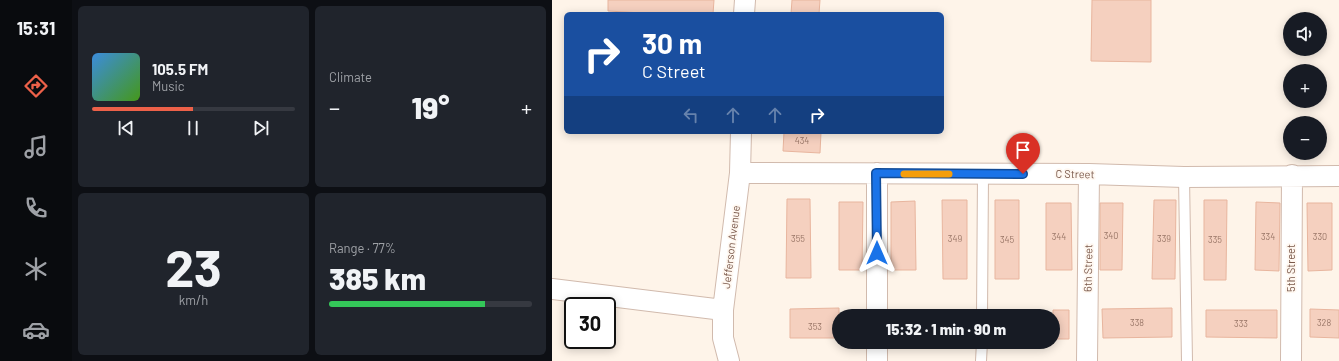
<!DOCTYPE html>
<meta charset="utf-8">
<style>
:root{--surface:#171b24;--page:#20242c;--text:#f1f3f6;--muted:#9ea1a6;--line:#363941;--accent:#ed6149}
body{margin:0;font-family:Barlow,sans-serif;background:var(--page);color:var(--text);height:100vh;display:flex;flex-direction:column;font-size:15px;white-space:nowrap}
*{box-sizing:border-box;margin:0}
p{font-size:13px;color:var(--muted)}
.icon{flex:none;width:22px;height:22px;fill:none;stroke:currentColor;stroke-width:2;stroke-linecap:round;stroke-linejoin:round}
.map{position:relative;flex:1;overflow:hidden}
.sheet{display:flex;flex-direction:column;gap:6px;padding:6px;background:#0d0f14;width:480px}
.sheet>*{flex:none}
.banner{position:absolute;left:12px;top:12px;width:380px;height:122px;border-radius:6px;box-shadow:0 2px 10px #0003;background:#1a4fa0;color:#fff;overflow:hidden}
.fabs{position:absolute;left:731px;top:12px;display:grid;gap:8px}
.fabs a{display:grid;place-items:center;width:44px;height:44px;border-radius:50%;background:var(--surface);box-shadow:0 2px 10px #0003;font-size:20px}
.speed{position:absolute;left:12px;top:297px;display:flex;gap:8px;font-size:20px;font-weight:700;text-align:center}
.speed>*{display:grid;place-content:center;width:52px;height:52px;border-radius:50%;background:var(--surface);box-shadow:0 2px 10px #0003;line-height:1}
.speed .limit{border:2px solid #111;border-radius:6px;background:#fff;color:#111}
.pin{position:absolute;display:grid;place-items:center;width:34px;height:34px;color:#fff;margin:-41px -17px;border-radius:50% 50% 50% 0;rotate:-45deg;box-shadow:0 0 4px #0007}
.pin .icon{rotate:45deg}
.me{position:absolute;width:44px;margin:-22px;rotate:0deg;stroke-linejoin:round;filter:drop-shadow(0 0 3px #0008)}
.turn{display:flex;align-items:center;gap:14px;height:84px;padding:0 12px;font-size:18px}
.turn .icon{width:52px;height:52px;stroke-width:2.5}
.turn b{display:block;font-size:28px;line-height:34px}
.lanes{display:flex;align-items:center;height:38px;padding:0 12px;background:#0003;justify-content:center;gap:20px;direction:ltr}
.lanes .off{opacity:.35}
.big{font-size:30px;font-weight:800;line-height:1.1}
.sheet .card{flex:1;display:flex;flex-direction:column;justify-content:center;gap:6px;min-width:0;padding:0 14px;border-radius:6px;background:var(--page)}
.sheet .dial{align-items:center;gap:0}
.dial b{font-size:52px;line-height:1}
.song{display:flex;align-items:center;gap:12px}
.cover{width:48px;height:48px;border-radius:6px;background:linear-gradient(135deg,hsl(210 70% 55%),hsl(100 70% 35%))}
.played{height:4px;border-radius:2px;background:linear-gradient(90deg,var(--accent) 50%,var(--line) 50%)}
.keys{display:flex;justify-content:space-around;direction:ltr}
.heat{display:flex;justify-content:space-between;align-items:center;font-size:22px;direction:ltr}
.charge{height:6px;border-radius:3px;background:linear-gradient(90deg,#34c759 77%,var(--line) 0)}
.sheet .tiles{flex:1;display:grid;gap:6px;grid-template-columns:repeat(2,1fr)}
.trip{position:absolute;left:280px;top:309px;width:228px;height:40px;border-radius:20px;background:var(--surface);box-shadow:0 2px 10px #0003;font-weight:800;line-height:40px;text-align:center}
main{display:flex;flex:1;min-height:0}
.dock{display:flex;flex-direction:column;width:72px;justify-content:space-around;align-items:center;background:#090b0e;color:var(--muted)}
.dock .icon{width:28px;height:28px}
.dock .active{color:var(--accent)}
.dock b{font-size:18px;color:var(--text)}
.map>svg:first-child{display:block}
.building{fill:#f5d0bf;stroke:#e8b59e}
.lines{fill:none;stroke-linecap:round;stroke-linejoin:round}
.service-casing{stroke:#d1baad;stroke-width:12}
.minor-casing{stroke:#d1baad;stroke-width:22}
.service{stroke:#fff;stroke-width:10}
.minor{stroke:#fff;stroke-width:20}
.route-casing{stroke:#114b97;stroke-width:10}
.route{stroke:#1a73e8;stroke-width:7}
.slow{stroke:#f59e0b;stroke-width:7}
.labels{text-anchor:middle;stroke-width:3.5;stroke-linejoin:round;paint-order:stroke}
.number-label{font-size:9px;fill:#997667}
.street-label{font-size:11px;fill:#7a584a;stroke:#fff8f1}
</style>
<main>
<nav class="dock">
<b>15:31</b>
<svg class="icon active" aria-label="directions" viewBox="0 0 24 24"><path d="M12 3l9 9-9 9-9-9zM9 14v-3h6M13 9l2 2-2 2"/></svg>
<svg class="icon" aria-label="music" viewBox="0 0 24 24"><path d="M9 18V5l10-2v13"/><circle cx="6" cy="18" r="3"/><circle cx="16" cy="16" r="3"/></svg>
<svg class="icon" aria-label="phone" viewBox="0 0 24 24"><path d="M5 4h4l2 5-3 2q2 4 5 5l2-3 5 2v4C11 20 4 13 5 4z"/></svg>
<svg class="icon" aria-label="climate" viewBox="0 0 24 24"><path d="M12 3v18M4 7l16 10M4 17L20 7"/></svg>
<svg class="icon" aria-label="car" viewBox="0 0 24 24"><path d="M5 17H2v-5l4-1 3-4h7l3 4 3 1v5h-3M9 17h6M6 11h13"/><circle cx="7" cy="17" r="2"/><circle cx="17" cy="17" r="2"/></svg>
</nav>
<section class="sheet">
<div class="tiles">
<div class="card">
<div class="song"><i class="cover"></i><div><b>105.5 FM</b><p>Music</p></div></div>
<div class="played"></div>
<div class="keys"><svg class="icon" aria-label="previous" viewBox="0 0 24 24"><path d="M18 5L8 12l10 7zM5 5v14"/></svg><svg class="icon" aria-label="pause" viewBox="0 0 24 24"><path d="M8 5v14M16 5v14"/></svg><svg class="icon" aria-label="next" viewBox="0 0 24 24"><path d="M6 5l10 7-10 7zM19 5v14"/></svg></div>
</div>
<div class="card"><p>Climate</p>
<div class="heat"><a>−</a><b class="big">19°</b><a>+</a></div>
</div>
<div class="card dial"><b>23</b><p>km/h</p></div>
<div class="card"><p>Range · 77%</p><b class="big">385 km</b><div class="charge"></div></div>
</div>
</section>
<div class="map">
<svg width="787" height="361" viewBox="0 0 787 361">
<rect width="100%" height="100%" fill="#fef4e9"/>
<!-- building -->
<path class="building" d="M56,0H162L161,14H106L56,11Z
M240,0H268L267,14H239Z
M540,0H599V62L539,61Z
M232,132H269L268,153L231,151Z
M235,199H258L259,278H234Z
M390,200H415V279H391Z
M443,200H467V279H443Z
M602,200H624L623,279H600Z
M652,200H675L674,280H652Z
M363,201L364,270H339V202Z
M287,202H311L310,270H287Z
M704,202L728,203L727,271L703,270Z
M494,203H519L520,270H494Z
M548,203H571L570,270H548Z
M755,203H780V270L756,271Z
M287,308V338H238V309Z
M620,308V337L551,338L550,309Z
M758,309L787,310V338L758,337Z
M501,310H517V339H501Z
M654,310H725V338L654,337Z"/>
<g class="lines">
<defs>
<path id="service" d="M632,177L635,361
M430,316L431,174
M429,361L430,342"/>
<path id="minor" d="M192,14L193,0
M188,173L537,174L632,177L787,176
M325,173V316
M0,289L171,310
M325,342V361
M177,361L171,338V310L188,173L189,132
M535,361L537,174
M739,361L740,175"/>
</defs>
<!-- service casing -->
<use href="#service" class="service-casing"/>
<!-- minor casing -->
<use href="#minor" class="minor-casing"/>
<!-- service -->
<use href="#service" class="service"/>
<!-- minor -->
<use href="#minor" class="minor"/>
</g>
<g class="lines">
<defs>
<path id="route" d="M325,253L324,173L471,174"/>
</defs>
<!-- route casing -->
<use href="#route" class="route-casing"/>
<!-- route -->
<use href="#route" class="route"/>
<!-- slow -->
<path class="slow" d="M352,174H397"/>
</g>
<g class="labels">
<!-- number labels -->
<g class="number-label">
<text x="250" y="144">434</text>
<text x="559" y="239">340</text>
<text x="507" y="240">344</text>
<text x="716" y="240">334</text>
<text x="768" y="240">330</text>
<text x="246" y="242">355</text>
<text x="403" y="242">349</text>
<text x="612" y="242">339</text>
<text x="455" y="243">345</text>
<text x="663" y="243">335</text>
<text x="585" y="326">338</text>
<text x="772" y="326">328</text>
<text x="689" y="327">333</text>
<text x="263" y="330">353</text>
</g>
<!-- street labels -->
<g class="street-label">
<text transform="translate(523 174) rotate(1)" y="4">C Street</text>
<text transform="translate(179 247) rotate(-83)" y="4">Jefferson Avenue</text>
<text transform="translate(536 268) rotate(-89)" y="4">6th Street</text>
<text transform="translate(739 268) rotate(-90)" y="4">5th Street</text>
</g>
</g>
</svg>
<div class="fabs">
<a><svg class="icon" aria-label="sound" viewBox="0 0 24 24"><path d="M4 9h4l5-4v14l-5-4H4zM17 9q2 3 0 6"/></svg></a>
<a>+</a>
<a>−</a>
</div>
<div class="speed"><div class="limit">30</div></div>
<div class="pin" style="left:471px;top:174px;background:#d93025"><svg class="icon" aria-label="arrive" viewBox="0 0 24 24"><path d="M6 21V4h12l-3 4 3 4H6"/></svg></div>
<svg class="me" style="left:325px;top:253px" viewBox="-20 -20 40 40"><path d="M0-17L14 15 0 8-14 15z" fill="#1a73e8" stroke="#fff" stroke-width="4"/></svg>
<div class="trip">15:32 · 1 min · 90 m</div>
<div class="banner">
<div class="turn"><svg class="icon" aria-label="right" viewBox="0 0 24 24"><path d="M7 20v-9h11M14 6l5 5-5 5"/></svg><div><b>30 m</b>C Street</div></div>
<div class="lanes"><svg class="icon off" aria-label="left" viewBox="0 0 24 24"><path d="M17 20v-9H6M10 6l-5 5 5 5"/></svg><svg class="icon off" aria-label="ahead" viewBox="0 0 24 24"><path d="M12 20V5M6 11l6-6 6 6"/></svg><svg class="icon off" aria-label="ahead" viewBox="0 0 24 24"><path d="M12 20V5M6 11l6-6 6 6"/></svg><svg class="icon" aria-label="right" viewBox="0 0 24 24"><path d="M7 20v-9h11M14 6l5 5-5 5"/></svg></div>
</div>
</div>
</main>
